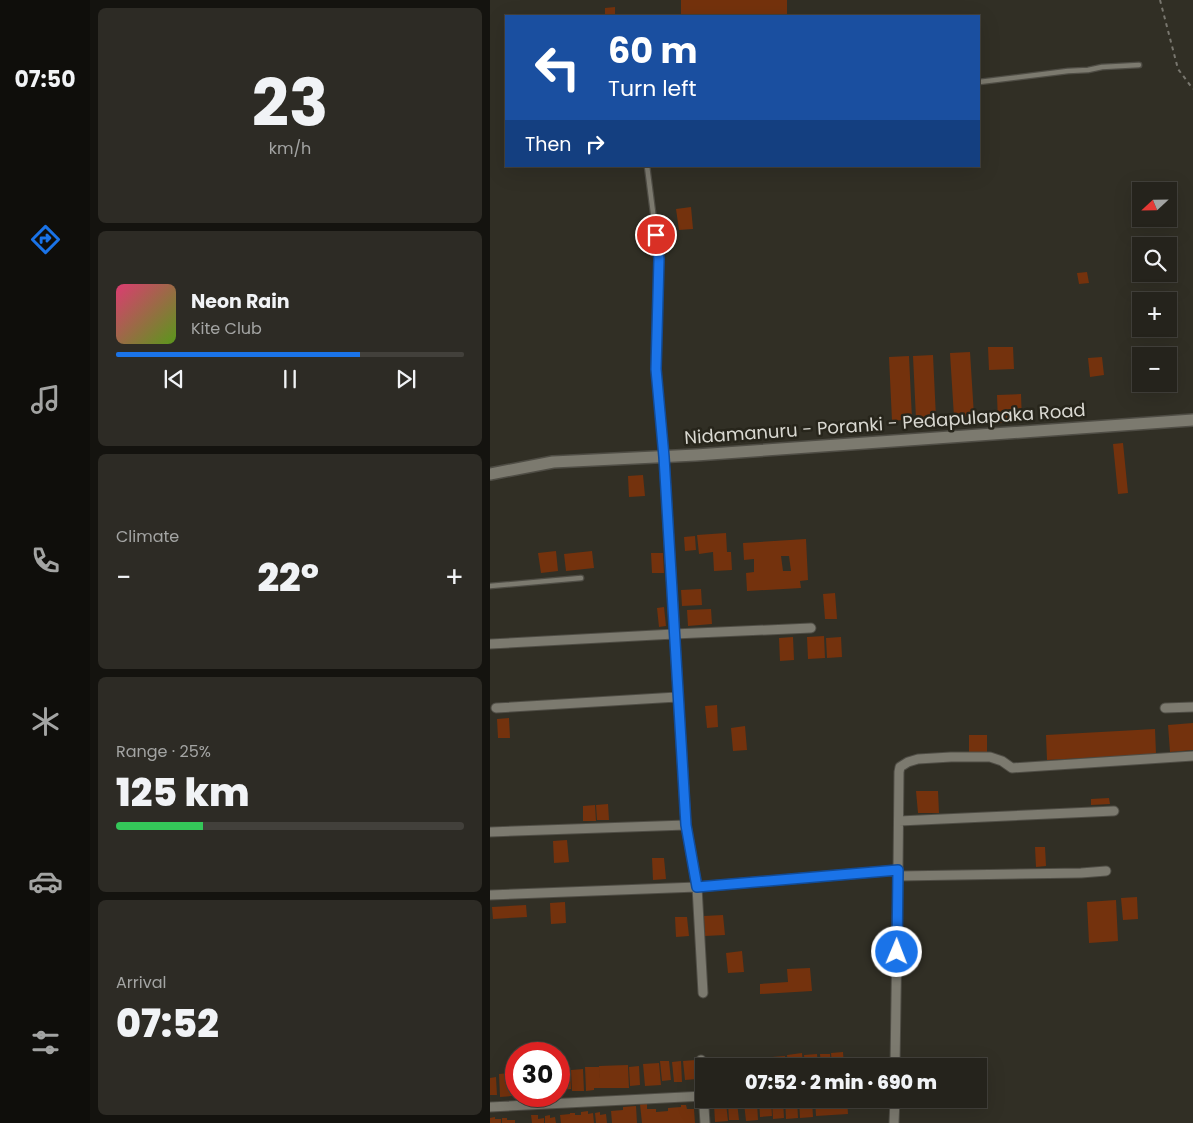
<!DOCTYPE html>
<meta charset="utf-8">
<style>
:root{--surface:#25231c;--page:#2d2b25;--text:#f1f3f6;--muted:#a3a4a3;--line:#42403b;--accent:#1a73e8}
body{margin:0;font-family:Poppins,sans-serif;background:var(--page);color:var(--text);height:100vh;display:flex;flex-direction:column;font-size:19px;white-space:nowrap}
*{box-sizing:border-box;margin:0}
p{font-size:16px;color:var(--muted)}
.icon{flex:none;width:28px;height:28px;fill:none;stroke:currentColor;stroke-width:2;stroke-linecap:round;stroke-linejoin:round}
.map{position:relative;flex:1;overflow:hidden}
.drawer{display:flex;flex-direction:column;gap:8px;padding:8px;background:#14130f;width:400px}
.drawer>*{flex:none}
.guide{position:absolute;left:15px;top:15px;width:475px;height:152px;border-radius:0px;box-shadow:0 5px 20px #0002,0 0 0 1px var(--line);background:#1a4fa0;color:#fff;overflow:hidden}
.needle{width:32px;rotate:248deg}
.buttons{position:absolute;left:642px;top:182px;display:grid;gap:10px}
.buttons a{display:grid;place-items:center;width:45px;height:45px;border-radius:0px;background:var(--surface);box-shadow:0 5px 20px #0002,0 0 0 1px var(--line);font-size:25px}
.speed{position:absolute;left:15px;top:1042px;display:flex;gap:10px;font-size:25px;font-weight:700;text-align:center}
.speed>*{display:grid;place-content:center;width:65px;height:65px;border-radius:50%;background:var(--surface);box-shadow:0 5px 20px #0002,0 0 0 1px var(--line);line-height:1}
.speed .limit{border:8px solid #d22;background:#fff;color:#111}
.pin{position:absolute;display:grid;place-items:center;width:42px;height:42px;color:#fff;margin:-21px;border:2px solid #fff;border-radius:50%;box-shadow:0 1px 5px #0007}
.me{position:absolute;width:55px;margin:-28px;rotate:1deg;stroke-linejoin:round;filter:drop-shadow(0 0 4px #0008)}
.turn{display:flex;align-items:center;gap:18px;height:105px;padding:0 20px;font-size:22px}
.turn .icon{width:65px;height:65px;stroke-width:2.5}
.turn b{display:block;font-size:35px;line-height:42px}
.then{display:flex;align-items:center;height:48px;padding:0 20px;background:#0003;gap:10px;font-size:19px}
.big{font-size:38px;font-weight:800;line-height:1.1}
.drawer .tile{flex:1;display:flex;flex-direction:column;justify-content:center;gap:8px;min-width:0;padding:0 18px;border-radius:8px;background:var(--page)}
.drawer .dial{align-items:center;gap:0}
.dial b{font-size:65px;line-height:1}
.song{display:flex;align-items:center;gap:15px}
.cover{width:60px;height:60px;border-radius:8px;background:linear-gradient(135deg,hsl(340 70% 55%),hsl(90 70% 35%))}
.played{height:5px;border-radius:2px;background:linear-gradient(90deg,var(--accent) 70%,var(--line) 70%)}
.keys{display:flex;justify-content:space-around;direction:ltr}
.heat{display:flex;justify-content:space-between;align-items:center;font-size:28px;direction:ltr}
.charge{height:8px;border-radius:4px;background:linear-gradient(90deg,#34c759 25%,var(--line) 0)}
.trip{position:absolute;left:205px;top:1058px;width:292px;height:50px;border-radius:0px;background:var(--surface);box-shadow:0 5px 20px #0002,0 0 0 1px var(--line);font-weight:800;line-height:50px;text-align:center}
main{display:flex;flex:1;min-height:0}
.tabs{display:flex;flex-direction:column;width:90px;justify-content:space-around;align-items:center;background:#0f0e0b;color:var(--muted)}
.tabs .icon{width:35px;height:35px}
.tabs .selected{color:var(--accent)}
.tabs b{font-size:22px;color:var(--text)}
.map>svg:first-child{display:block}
.building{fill:#74320d;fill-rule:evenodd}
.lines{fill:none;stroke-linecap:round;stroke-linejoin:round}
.lane-casing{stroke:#4f4d45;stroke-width:7}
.street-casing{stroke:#4f4d45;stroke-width:11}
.secondary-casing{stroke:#4f4d45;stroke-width:14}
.path{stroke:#78766e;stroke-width:2;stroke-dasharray:4 4;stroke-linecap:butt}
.lane{stroke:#7c7a6f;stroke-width:4.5}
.street{stroke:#7c7a6f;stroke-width:9}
.secondary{stroke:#7c7a6f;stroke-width:11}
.route-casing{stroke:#114b97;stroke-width:12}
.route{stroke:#1a73e8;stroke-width:9}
.labels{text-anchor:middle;stroke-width:5;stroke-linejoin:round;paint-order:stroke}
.street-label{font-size:18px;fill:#d9d8d1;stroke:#27251b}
</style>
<main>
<nav class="tabs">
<b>07:50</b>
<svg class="icon selected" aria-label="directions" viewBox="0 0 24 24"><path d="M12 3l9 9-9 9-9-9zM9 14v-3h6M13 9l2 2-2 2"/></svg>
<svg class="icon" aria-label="music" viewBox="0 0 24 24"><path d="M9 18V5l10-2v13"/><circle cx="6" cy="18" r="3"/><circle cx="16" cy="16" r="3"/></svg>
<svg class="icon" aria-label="phone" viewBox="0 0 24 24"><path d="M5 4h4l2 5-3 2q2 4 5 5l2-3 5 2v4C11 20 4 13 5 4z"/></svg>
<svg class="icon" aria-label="climate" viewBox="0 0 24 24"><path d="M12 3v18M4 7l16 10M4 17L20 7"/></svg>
<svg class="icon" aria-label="car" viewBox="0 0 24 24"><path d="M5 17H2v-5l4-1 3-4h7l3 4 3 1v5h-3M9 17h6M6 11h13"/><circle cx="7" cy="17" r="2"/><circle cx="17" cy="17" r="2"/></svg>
<svg class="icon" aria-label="filters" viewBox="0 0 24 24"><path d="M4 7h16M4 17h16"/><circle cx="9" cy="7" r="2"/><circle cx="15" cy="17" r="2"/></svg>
</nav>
<section class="drawer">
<div class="tile dial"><b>23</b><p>km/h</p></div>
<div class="tile">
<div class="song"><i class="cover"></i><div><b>Neon Rain</b><p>Kite Club</p></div></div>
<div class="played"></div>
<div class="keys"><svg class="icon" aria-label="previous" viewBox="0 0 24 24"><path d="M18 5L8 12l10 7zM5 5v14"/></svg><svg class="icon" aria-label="pause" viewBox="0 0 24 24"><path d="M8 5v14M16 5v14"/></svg><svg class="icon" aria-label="next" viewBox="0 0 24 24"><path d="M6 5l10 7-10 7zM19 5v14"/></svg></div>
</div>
<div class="tile"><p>Climate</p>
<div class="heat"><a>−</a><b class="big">22°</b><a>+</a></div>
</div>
<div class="tile"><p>Range · 25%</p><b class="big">125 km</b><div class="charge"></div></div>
<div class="tile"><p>Arrival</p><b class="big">07:52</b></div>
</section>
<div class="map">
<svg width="703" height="1123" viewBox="0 0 703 1123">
<rect width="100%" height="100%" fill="#312f25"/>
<!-- building -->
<path class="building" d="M191,0H297V16H191Z
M125,7V16H115V8Z
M201,207L203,229L189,230L186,209Z
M597,272L599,283L589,284L587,273Z
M498,347H523L524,369L499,370Z
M480,352L484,416L464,417L460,353Z
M443,355L446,418L426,419L423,356Z
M419,356L422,419L402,421L399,357Z
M612,357L614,375L600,377L598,358Z
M531,394L532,422L508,423L507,395Z
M633,443L638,493L628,494L623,444Z
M153,475L155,496L139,497L138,476Z
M236,533L237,552H241L242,570L224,571L223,552L209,554L207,535Z
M205,536L206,550L195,551L194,537Z
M316,539L318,580L310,581L311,588L257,591L256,573L264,572V559L254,560L253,543ZM291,556H299L301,571H293Z
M66,551L68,571L51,573L48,553Z
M102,551L104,568L76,571L74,554Z
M161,553H173L174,573H162Z
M211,589L212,605L192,606L191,590Z
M345,593L347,619H335L333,594Z
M174,607L176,626L169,627L167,608Z
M221,609L222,624L198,626L197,610Z
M334,636L335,658L318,659L317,637Z
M303,637L304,660L290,661L289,638Z
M351,637L352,657L337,658L336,638Z
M227,705L228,727L217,728L215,706Z
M19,718L20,738H8L7,719Z
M703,723V750L680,752L678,725Z
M255,726L257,750L243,751L241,728Z
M665,729L666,754L557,760L556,735Z
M479,735H497V752H479Z
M426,791H448L449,813H428Z
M619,798L620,804L601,805V799Z
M118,804L119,820H107L106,805Z
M105,805L106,821H93V806Z
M77,840L79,862L64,863L63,841Z
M545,847H555L556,866L546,867Z
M162,858H174L176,879L163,880Z
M647,897L648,919L633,920L631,898Z
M626,900L628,941L599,943L597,902Z
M75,902L76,923L61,924L60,903Z
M36,905L37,917L3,919L2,907Z
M233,915L235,935L215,936L214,916Z
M185,917H197L199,936L186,937Z
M252,951L254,972L238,973L236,953Z
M320,968L322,991L270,994V984L298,982L297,969Z
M353,1052L354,1066H342L341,1053Z
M312,1053L313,1066H298L297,1055Z
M327,1054L328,1066H315L314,1055Z
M330,1054H340L341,1066H331Z
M295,1056L296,1066H282V1057Z
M206,1060L207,1079L195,1080L193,1061Z
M279,1060L280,1066H268V1061Z
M170,1061H179L181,1080L172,1081Z
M191,1061L192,1082H184L182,1062Z
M255,1061V1066H227L226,1062Z
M169,1063L171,1085L155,1086L153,1064Z
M138,1065L139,1088H110L109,1066Z
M149,1066L150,1085L140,1086L139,1067Z
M95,1067H109L110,1088H104V1090L96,1091Z
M93,1069L94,1091H82L81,1070Z
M80,1070L81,1089L69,1090V1071Z
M21,1073L22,1096L10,1097L9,1074Z
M6,1077L7,1095H0V1078Z
M269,1099H281L282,1116L270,1117Z
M295,1099H307L308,1118L296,1119Z
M309,1099H322L323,1117L310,1118Z
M325,1099H357L358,1114L326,1116Z
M293,1100L294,1118L283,1119L282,1101Z
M247,1102L249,1120H239L238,1103Z
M267,1102L268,1120L256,1121L254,1103Z
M236,1103L238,1121L225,1122L224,1104Z
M150,1104H157V1109H166V1112L178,1111V1108L191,1107V1105H196L197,1109H204L205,1123H152Z
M146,1106L147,1123H122L121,1111L133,1110V1107Z
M98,1111V1114L103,1113L104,1123H71L70,1115L80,1114V1113H85V1115H91V1112Z
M110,1112V1115L116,1114L117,1123H106L105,1113Z
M41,1115H48V1119L54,1118V1123H42Z
M60,1115V1118L65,1117L66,1123H55V1116Z
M5,1117V1119H11V1123H0V1118Z
M12,1118H17V1120H25V1123H12Z"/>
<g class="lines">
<defs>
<path id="lane" d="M489,82L578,71L598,70L612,67L649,65
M157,166L169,259L166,369L174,456
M0,586L91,578"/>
<path id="street" d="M174,457L196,825L207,887L213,993
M0,644L184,634L321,628
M6,708L187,697
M675,708L703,707
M409,821L624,811
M0,832L196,825
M408,870L409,772L410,767L418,762L428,759L461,757H500L512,761L522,768L703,756
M409,876L591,873L616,871
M0,895L207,887L408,870L405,1066
M211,1060L215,1123
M0,1107L214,1096
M404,1123L405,1099"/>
<path id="secondary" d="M0,474L63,462L206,455L703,420"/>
</defs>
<!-- lane casing -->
<use href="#lane" class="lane-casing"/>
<!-- street casing -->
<use href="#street" class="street-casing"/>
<!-- secondary casing -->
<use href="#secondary" class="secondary-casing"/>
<!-- path -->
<path class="path" d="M670,0L688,69L703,89"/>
<!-- lane -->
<use href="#lane" class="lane"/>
<!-- street -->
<use href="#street" class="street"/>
<!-- secondary -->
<use href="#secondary" class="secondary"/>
</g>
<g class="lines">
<defs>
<path id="route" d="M166,235L169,259L166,369L174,457L196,825L207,887L408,870L407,952"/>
</defs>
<!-- route casing -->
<use href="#route" class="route-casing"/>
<!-- route -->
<use href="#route" class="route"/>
</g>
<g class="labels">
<!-- street labels -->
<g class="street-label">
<text transform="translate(395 424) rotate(-4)" y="6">Nidamanuru - Poranki - Pedapulapaka Road</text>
</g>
</g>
</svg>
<div class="buttons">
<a><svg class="needle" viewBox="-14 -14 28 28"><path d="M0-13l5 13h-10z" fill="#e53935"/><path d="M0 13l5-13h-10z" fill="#a3a4a3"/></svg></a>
<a><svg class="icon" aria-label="search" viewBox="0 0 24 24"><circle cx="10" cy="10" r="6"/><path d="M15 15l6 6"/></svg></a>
<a>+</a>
<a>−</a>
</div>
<div class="speed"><div class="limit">30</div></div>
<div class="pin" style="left:166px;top:235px;background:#d93025"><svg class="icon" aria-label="arrive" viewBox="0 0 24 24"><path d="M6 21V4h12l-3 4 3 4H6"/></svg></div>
<svg class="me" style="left:407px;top:952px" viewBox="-20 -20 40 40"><circle r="17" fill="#1a73e8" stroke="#fff" stroke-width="3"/><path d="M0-11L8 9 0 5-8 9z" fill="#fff"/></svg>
<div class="trip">07:52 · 2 min · 690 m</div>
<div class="guide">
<div class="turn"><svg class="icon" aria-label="left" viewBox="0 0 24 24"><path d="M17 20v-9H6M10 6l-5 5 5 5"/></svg><div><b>60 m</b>Turn left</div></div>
<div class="then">Then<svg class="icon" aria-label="right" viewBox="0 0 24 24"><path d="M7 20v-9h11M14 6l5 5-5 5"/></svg></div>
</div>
</div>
</main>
